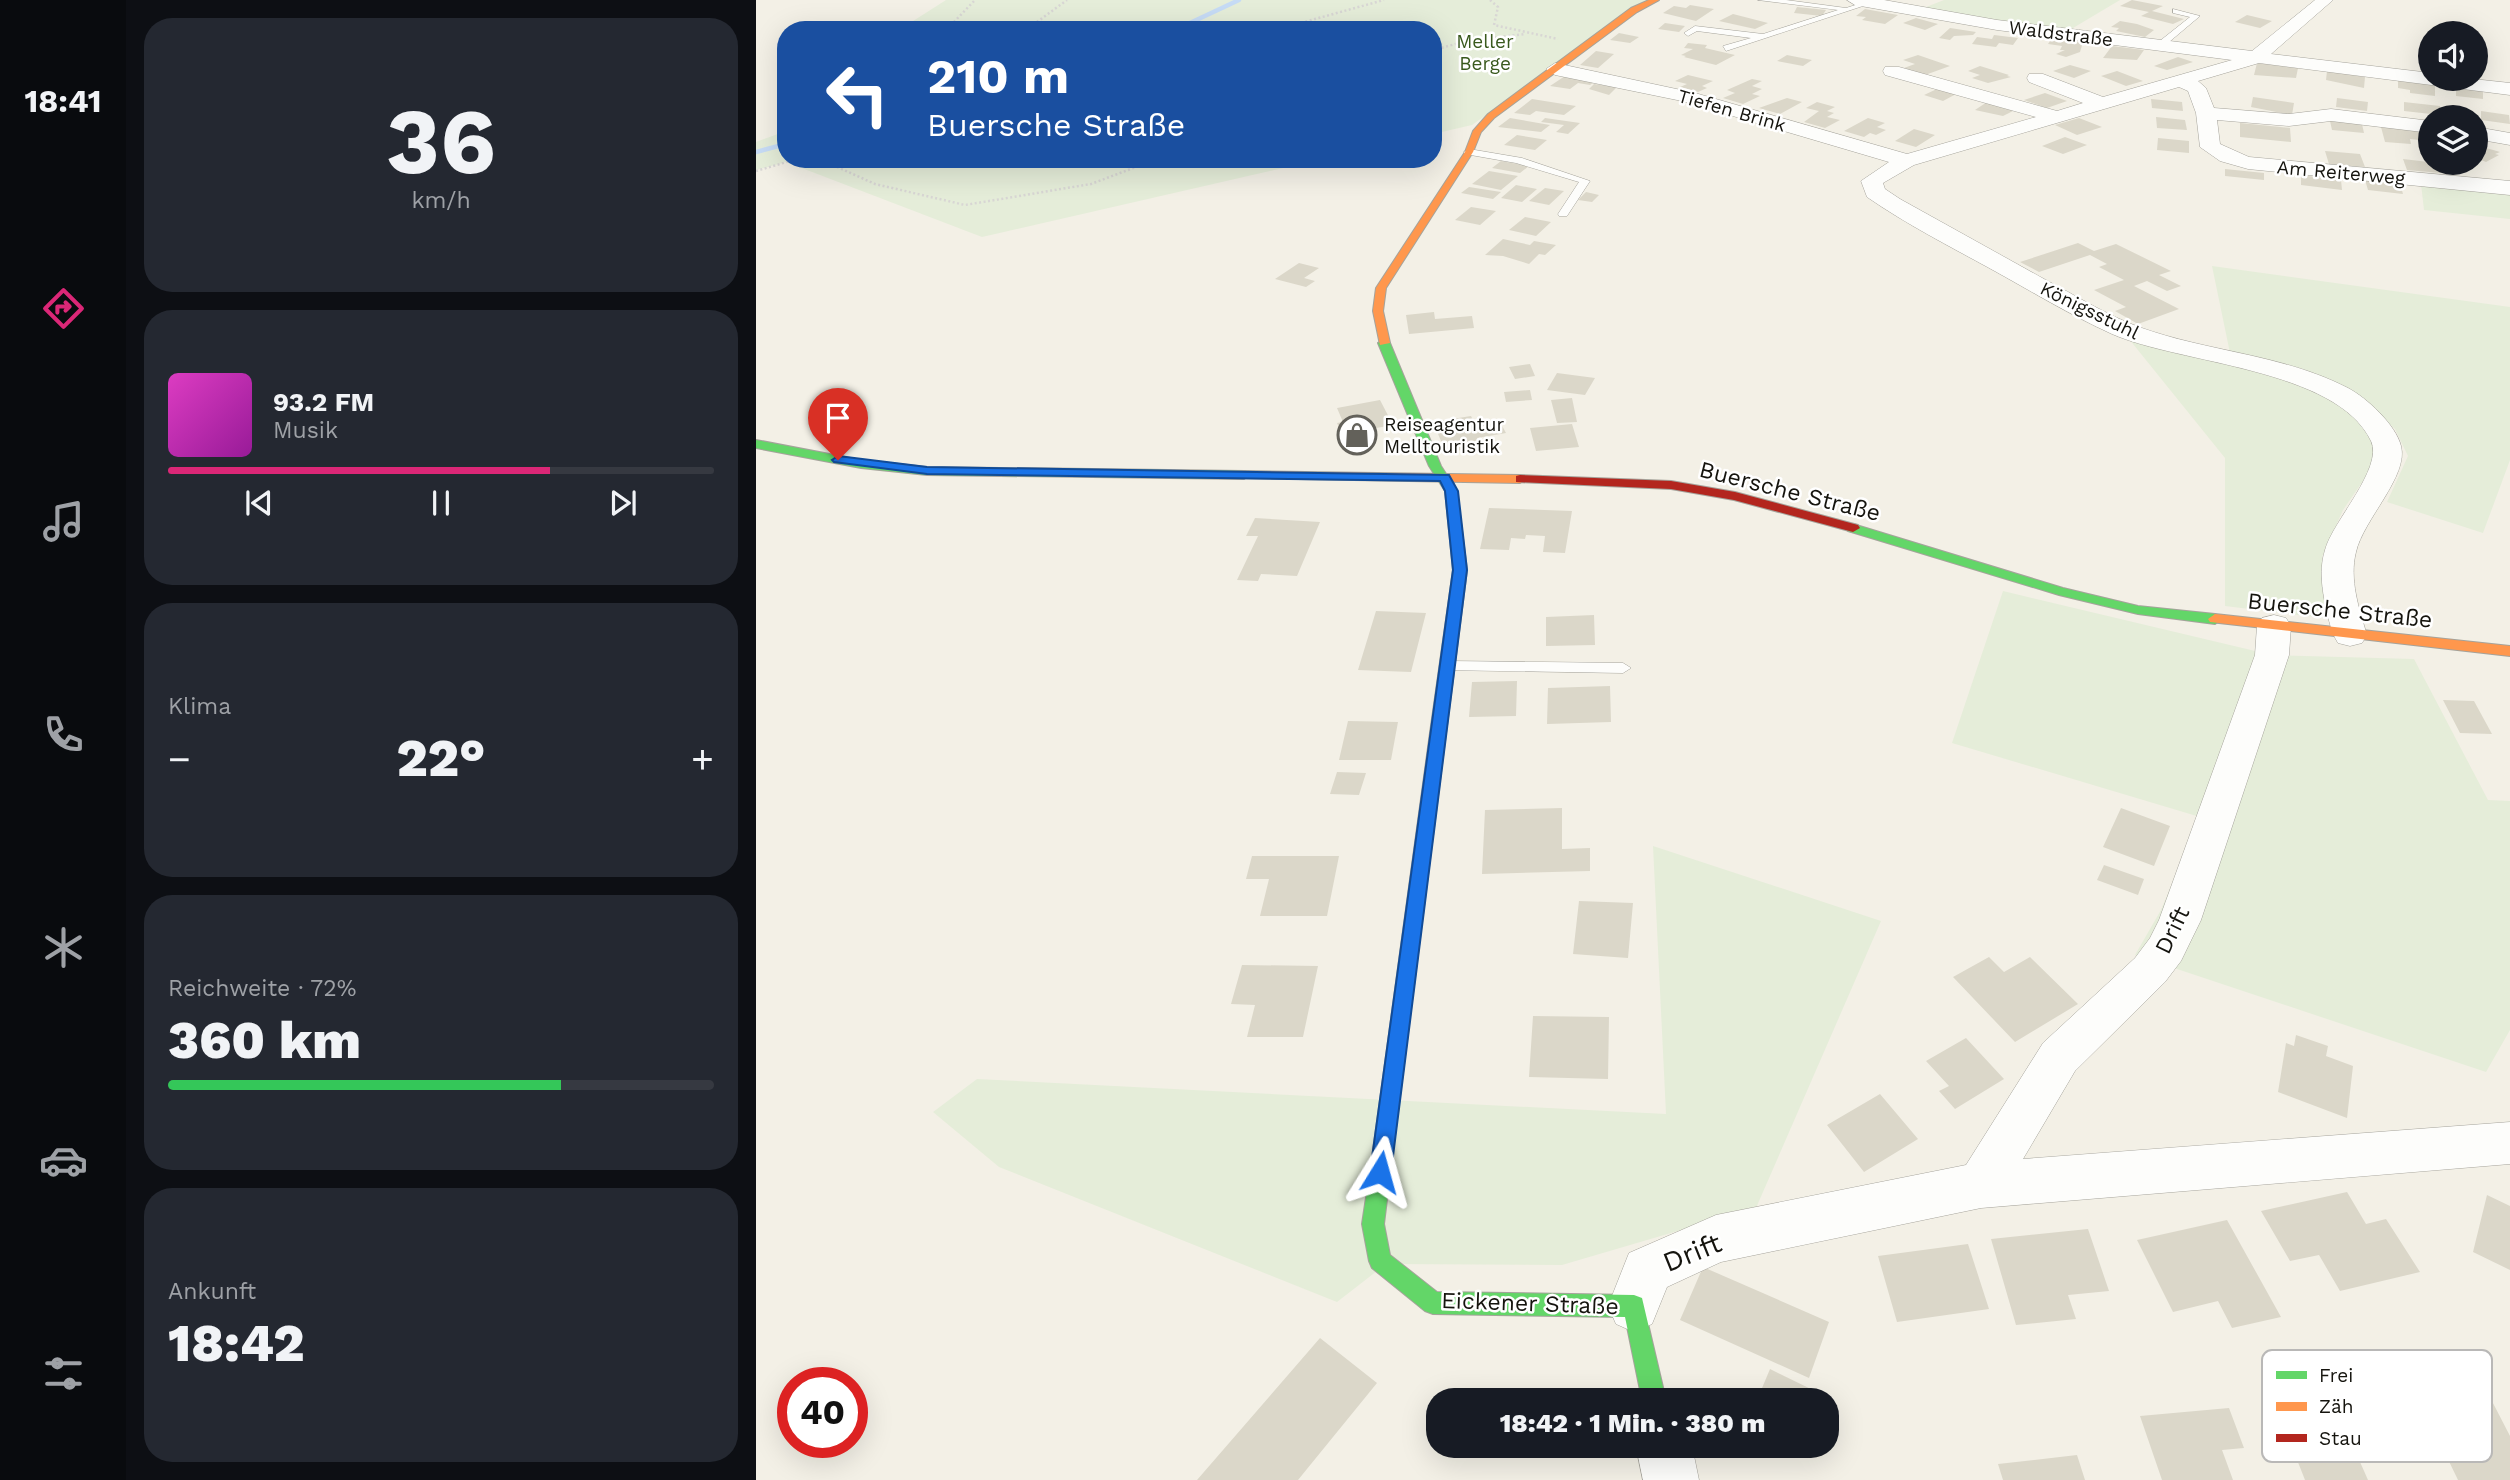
<!DOCTYPE html>
<html lang="de">
<meta charset="utf-8">
<style>
:root{--surface:#171b24;--page:#242831;--text:#f1f3f6;--muted:#9ea1a6;--line:#363941;--accent:#db2777}
body{margin:0;font-family:"Work Sans",sans-serif;background:var(--page);color:var(--text);height:100vh;display:flex;flex-direction:column;font-size:26px;white-space:nowrap}
*{box-sizing:border-box;margin:0}
p{font-size:23px;color:var(--muted)}
.icon{flex:none;width:38px;height:38px;fill:none;stroke:currentColor;stroke-width:2;stroke-linecap:round;stroke-linejoin:round}
.map{position:relative;flex:1;overflow:hidden}
.sheet{display:flex;flex-direction:column;gap:18px;padding:18px;background:#0d0f14;width:630px}
.sheet>*{flex:none}
.guide{position:absolute;left:21px;top:21px;width:665px;height:147px;border-radius:28px;box-shadow:0 7px 28px #0002;background:#1a4fa0;color:#fff;overflow:hidden}
.fabs{position:absolute;left:1662px;top:21px;display:grid;gap:14px}
.fabs a{display:grid;place-items:center;width:70px;height:70px;border-radius:50%;background:var(--surface);box-shadow:0 7px 28px #0002;font-size:35px}
.speed{position:absolute;left:21px;top:1367px;display:flex;gap:14px;font-size:35px;font-weight:700;text-align:center}
.speed>*{display:grid;place-content:center;width:91px;height:91px;border-radius:50%;background:var(--surface);box-shadow:0 7px 28px #0002;line-height:1}
.speed .limit{border:10px solid #d22;background:#fff;color:#111}
.pin{position:absolute;display:grid;place-items:center;width:60px;height:60px;color:#fff;margin:-72px -30px;border-radius:50% 50% 50% 0;rotate:-45deg;box-shadow:0 0 7px #0007}
.pin .icon{rotate:45deg}
.me{position:absolute;width:77px;margin:-38px;rotate:8deg;stroke-linejoin:round;filter:drop-shadow(0 0 5px #0008)}
.turn{display:flex;align-items:center;gap:24px;height:147px;padding:0 35px;font-size:32px}
.turn .icon{width:91px;height:91px;stroke-width:2.5}
.turn b{display:block;font-size:49px;line-height:60px}
.big{font-size:52px;font-weight:800;line-height:1.1}
.sheet .widget{flex:1;display:flex;flex-direction:column;justify-content:center;gap:10px;min-width:0;padding:0 24px;border-radius:28px;background:var(--page)}
.sheet .dial{align-items:center;gap:0}
.dial b{font-size:91px;line-height:1}
.song{display:flex;align-items:center;gap:21px}
.cover{width:84px;height:84px;border-radius:10px;background:linear-gradient(135deg,hsl(310 70% 55%),hsl(300 70% 35%))}
.played{height:7px;border-radius:4px;background:linear-gradient(90deg,var(--accent) 70%,var(--line) 70%)}
.keys{display:flex;justify-content:space-around;direction:ltr}
.heat{display:flex;justify-content:space-between;align-items:center;font-size:38px;direction:ltr}
.charge{height:10px;border-radius:5px;background:linear-gradient(90deg,#34c759 72%,var(--line) 0)}
.trip{position:absolute;left:670px;top:1388px;width:413px;height:70px;border-radius:28px;background:var(--surface);box-shadow:0 7px 28px #0002;font-weight:800;line-height:70px;text-align:center}
main{display:flex;flex:1;min-height:0}
.tab-bar{display:flex;flex-direction:column;width:126px;justify-content:space-around;align-items:center;background:#090b0e;color:var(--muted)}
.tab-bar .icon{width:49px;height:49px}
.tab-bar .active{color:var(--accent)}
.tab-bar b{font-size:32px;color:var(--text)}
.map>svg:first-child{display:block}
.green{fill:#e5edd9}
.lines{fill:none;stroke-linecap:round;stroke-linejoin:round}
.stream{stroke:#c6dbf5;stroke-width:4.5}
.building{fill:#dbd7c9}
.lane-casing{stroke:#a5a39b;stroke-width:1}
.street-casing{stroke:#a5a39b;stroke-width:1}
.fast-casing{stroke:#a5a39b;stroke-width:2}
.slow-casing{stroke:#a5a39b;stroke-width:2}
.jam-casing{stroke:#a5a39b;stroke-width:2}
.path{stroke:#d8d6d4;stroke-width:2.5;stroke-dasharray:2 2.5;stroke-linecap:butt}
.lane{fill:#fdfdfb;fill-rule:evenodd}
.street{fill:#fdfdfb;fill-rule:evenodd}
.fast{fill:#63d668;fill-rule:evenodd}
.slow{fill:#ff974d;fill-rule:evenodd}
.jam{fill:#b3261e;fill-rule:evenodd}
.route{fill:#1a73e8;stroke:#114b97;stroke-width:2}
.labels{text-anchor:middle;stroke-width:5;stroke-linejoin:round;paint-order:stroke}
.far-street-label{font-size:19px;fill:#15140e;stroke:#fff}
.far-park-label{font-size:19px;fill:#39591d;stroke:#fff}
.far-poi-label{font-size:19px;fill:#15140e;stroke:#fff;text-anchor:start}
.street-label{font-size:23px;fill:#15140e;stroke:#fff}
.near-street-label{font-size:28px;fill:#15140e;stroke:#fff}
.key{fill:#fff;stroke:#b9b8b7;stroke-width:2}
.key-label{font-size:19px;fill:#15140e}
</style>
<main>
<nav class="tab-bar">
<b>18:41</b>
<svg class="icon active" aria-label="directions" viewBox="0 0 24 24"><path d="M12 3l9 9-9 9-9-9zM9 14v-3h6M13 9l2 2-2 2"/></svg>
<svg class="icon" aria-label="music" viewBox="0 0 24 24"><path d="M9 18V5l10-2v13"/><circle cx="6" cy="18" r="3"/><circle cx="16" cy="16" r="3"/></svg>
<svg class="icon" aria-label="phone" viewBox="0 0 24 24"><path d="M5 4h4l2 5-3 2q2 4 5 5l2-3 5 2v4C11 20 4 13 5 4z"/></svg>
<svg class="icon" aria-label="climate" viewBox="0 0 24 24"><path d="M12 3v18M4 7l16 10M4 17L20 7"/></svg>
<svg class="icon" aria-label="car" viewBox="0 0 24 24"><path d="M5 17H2v-5l4-1 3-4h7l3 4 3 1v5h-3M9 17h6M6 11h13"/><circle cx="7" cy="17" r="2"/><circle cx="17" cy="17" r="2"/></svg>
<svg class="icon" aria-label="filters" viewBox="0 0 24 24"><path d="M4 7h16M4 17h16"/><circle cx="9" cy="7" r="2"/><circle cx="15" cy="17" r="2"/></svg>
</nav>
<section class="sheet">
<div class="widget dial"><b>36</b><p>km/h</p></div>
<div class="widget">
<div class="song"><i class="cover"></i><div><b>93.2 FM</b><p>Musik</p></div></div>
<div class="played"></div>
<div class="keys"><svg class="icon" aria-label="previous" viewBox="0 0 24 24"><path d="M18 5L8 12l10 7zM5 5v14"/></svg><svg class="icon" aria-label="pause" viewBox="0 0 24 24"><path d="M8 5v14M16 5v14"/></svg><svg class="icon" aria-label="next" viewBox="0 0 24 24"><path d="M6 5l10 7-10 7zM19 5v14"/></svg></div>
</div>
<div class="widget"><p>Klima</p>
<div class="heat"><a>−</a><b class="big">22°</b><a>+</a></div>
</div>
<div class="widget"><p>Reichweite · 72%</p><b class="big">360 km</b><div class="charge"></div></div>
<div class="widget"><p>Ankunft</p><b class="big">18:42</b></div>
</section>
<div class="map">
<svg width="1754" height="1480" viewBox="0 0 1754 1480">
<rect width="100%" height="100%" fill="#f3f0e6"/>
<!-- green -->
<path class="green" d="M190,0H892L716,125L677,134V30H143Z
M1188,0H1364L1312,31L1165,9Z
M30,131V159H566L226,237L30,162L0,170V142Z
M1665,184L1754,194V219L1668,210Z
M1456,266L1754,307V460L1727,533L1631,502L1652,456L1639,429L1609,401L1579,384L1547,369L1474,353Z
M1373,339L1540,379L1606,419L1622,443L1620,462L1587,510L1566,557L1574,612L1568,618L1469,606V458Z
M1247,591L1516,655L1658,659L1732,800L1754,801V1030L1730,1072L1379,955L1405,910L1444,817L1196,743Z
M897,846L1125,921L1000,1208L806,1265L630,1264L581,1302L243,1167L177,1112L221,1079L910,1114Z"/>
<g class="lines">
<!-- stream -->
<path class="stream" d="M419,30L483,0
M0,152L30,144"/>
</g>
<!-- building -->
<path class="building" d="M1376,0L1407,6L1396,11L1428,19L1417,24L1385,16L1393,12L1364,6Z
M934,5L958,9L940,21L907,13L918,6L930,8Z
M1041,7L1070,10L1066,16L1038,13Z
M1109,9L1142,15L1129,24L1106,20L1110,17L1100,16Z
M977,14L1012,23L999,29L963,21Z
M1491,15L1516,21L1504,28L1479,22Z
M1160,18L1182,24L1169,30L1147,23Z
M1364,21L1381,24L1398,30L1389,37L1360,31L1363,28L1355,27Z
M909,23L929,26L923,32L902,29Z
M1194,28L1220,32L1217,35L1198,36L1194,40L1183,38Z
M863,33L883,37L874,43L854,40Z
M1238,35L1262,38L1257,45L1243,43L1240,47L1216,44L1221,37L1236,39Z
M1296,38L1327,42L1324,52L1310,57L1300,54L1309,50H1304L1306,46L1292,44Z
M932,43L951,45L949,48L979,55L960,65L928,57L930,56L925,55L937,49L928,48Z
M1356,46L1388,50L1381,60L1347,58Z
M840,51L858,54L842,68L824,65Z
M1031,55L1056,60L1047,66L1021,61Z
M1162,55L1194,66L1169,75L1148,68L1159,64L1147,60Z
M1422,57L1437,62L1411,70L1398,66Z
M1501,63L1542,68L1540,78L1498,75Z
M1314,65L1335,71L1318,78L1297,71Z
M1224,66L1253,75L1251,76L1255,77L1232,83L1216,78L1224,75L1212,71Z
M1361,71L1387,81L1370,86L1345,76Z
M1571,71L1609,77L1608,88L1570,80Z
M932,75L957,81L946,86L951,88L942,92L924,87L931,84L919,81Z
M809,76L840,81L834,85L822,83L814,89L794,86Z
M996,79L1006,81L996,86L1006,89L996,94L1004,96L987,104L967,98L979,93L971,90Z
M1642,80L1679,84V96L1654,93V90L1642,88Z
M838,84L861,87L853,95L833,89Z
M1183,88L1202,93L1187,101L1168,95Z
M1700,88L1727,91V99L1700,96Z
M1289,93L1311,101L1291,108L1268,100Z
M1497,97L1538,103L1536,115L1495,107Z
M1031,98L1046,102L1024,114L1003,108Z
M1581,98L1612,102L1611,111L1580,107Z
M776,99L820,106L808,115L780,111L774,115L758,113Z
M1395,99L1426,102L1427,111L1396,108Z
M1061,102L1079,107L1071,111L1078,113L1071,117L1084,120L1069,128L1048,122L1063,111L1050,108Z
M1231,102L1259,110L1247,116L1219,110Z
M1648,102L1684,106V115L1648,111Z
M1725,111L1753,115L1754,124L1725,120Z
M1400,117L1429,120L1431,130L1401,128Z
M754,118L794,125L785,132L742,127Z
M789,118L824,123L812,134L800,132L808,125L785,122Z
M1112,118L1129,123L1121,127L1130,130L1120,135L1114,133L1108,137L1088,131Z
M1323,118L1346,127L1321,135L1299,125Z
M1574,121L1606,124L1608,133L1576,130Z
M1484,123L1534,128L1535,142L1484,137Z
M1625,127L1669,131L1673,141L1654,139L1655,144L1629,142Z
M1158,129L1179,135L1160,147L1139,141Z
M761,135L791,140L779,150L748,145Z
M1309,137L1331,145L1307,154L1286,146Z
M1402,138L1433,141V153L1401,150Z
M1720,145L1744,152L1739,154L1743,155L1730,162L1720,158Z
M1569,151L1604,154L1609,167L1573,164Z
M1647,159L1681,163L1685,173L1651,170Z
M745,161L773,166L764,173L736,168Z
M1469,169L1508,173V180L1469,176Z
M733,171L762,176L745,190L716,184Z
M1545,175L1585,180L1586,190L1545,185Z
M1609,180L1644,183L1647,194L1612,190Z
M760,185L781,189L766,202L745,198Z
M713,187L745,192L737,199L705,193Z
M789,188L808,191L793,205L773,201Z
M830,192L843,195L836,202L822,200Z
M715,207L740,211L724,225L699,220Z
M769,217L795,222L780,236L753,230Z
M747,239L774,245L778,241L800,245L789,255L783,254L773,264L747,256L729,255Z
M1322,243L1338,251L1360,244L1415,271L1403,275L1425,286L1411,291L1391,281L1378,286L1423,309L1382,324L1359,311L1370,307L1338,290L1368,280L1343,267L1351,264L1334,255L1283,272L1264,262Z
M543,263L563,268L548,278L559,281L550,287L519,279Z
M678,312L679,319L716,316L718,328L653,334L650,315Z
M774,364L779,376L759,379L753,367Z
M801,373L839,378L829,395L791,390Z
M774,390L776,400L750,402L748,392Z
M816,398L821,422L801,423L795,400Z
M624,400L637,425L609,430L614,440L591,445L581,423L587,422L581,408Z
M715,416L720,426L744,422L750,433L721,438L725,446L690,453L677,422Z
M816,424L823,447L780,451L774,428Z
M733,508L816,511L809,553L787,552L789,536L770,535L769,539L755,538L753,550L724,549Z
M499,518L564,522L541,576L505,574L502,581L481,580L502,536H490Z
M620,611L670,613L655,672L602,670Z
M838,615L839,645L790,646V617Z
M761,681L760,716L713,717L716,682Z
M854,686L855,722L791,724L792,688Z
M1687,700L1718,701L1736,734L1704,733Z
M592,721L642,722L635,760H583Z
M581,772L610,773L603,795L574,794Z
M806,808V849L834,848V871L726,874L729,810Z
M1365,808L1414,826L1398,866L1347,847Z
M496,856H583L571,916H504L513,879H490Z
M1348,865L1388,879L1382,895L1341,880Z
M823,901L877,903L872,958L817,954Z
M1233,957L1248,972L1274,957L1322,1004L1259,1042L1197,977Z
M486,965L562,966L547,1037H491L499,1005L475,1004Z
M777,1016L853,1017L852,1079L773,1077Z
M1540,1035L1572,1046L1570,1056L1597,1066L1591,1118L1522,1092L1530,1043L1538,1046Z
M1210,1038L1248,1079L1199,1109L1183,1091L1193,1086L1170,1061Z
M1124,1094L1162,1139L1108,1172L1071,1125Z
M1591,1192L1610,1224L1630,1219L1664,1272L1584,1291L1563,1255L1534,1261L1505,1211Z
M1731,1195L1754,1206V1270L1717,1252Z
M1471,1220L1525,1317L1476,1328L1462,1301L1417,1312L1381,1240Z
M1332,1229L1353,1291L1312,1295L1320,1319L1260,1325L1235,1239Z
M1212,1244L1233,1309L1141,1322L1122,1256Z
M947,1267L1073,1322L1053,1378L924,1320Z
M564,1338L621,1383L542,1480H441Z
M1014,1369L1061,1392L1058,1400H1001Z
M1723,1376L1754,1436V1480H1702L1655,1383Z
M1473,1408L1488,1448L1466,1450L1477,1480H1406L1384,1416Z
M1593,1437L1612,1480H1549L1534,1442Z
M1321,1455L1329,1480H1247L1242,1464Z"/>
<g class="lines">
<defs>
<path id="lane" d="M1002,0H1030L1090,8L1112,1L1116,3L970,51L967,46L995,38L941,31L932,36L928,33L939,26L1007,34L1082,10Z
M1417,9L1444,16L1406,48H1400V44L1434,17L1417,13Z
M713,149L766,158L834,181L811,216H803L802,214L823,182L760,163L709,154L708,152Z
M693,661L867,663L875,668L867,673L687,670L685,666L687,662Z"/>
<path id="street" d="M1091,0H1128L1241,20L1496,51L1559,0H1577L1515,54L1675,73V79H1717L1754,83V95L1503,63L1442,81L1450,88L1458,108L1533,114L1575,109L1675,121V133L1575,121L1533,126L1461,120L1464,144L1493,157L1754,181V195L1492,169L1464,161L1444,147L1440,113L1432,91L1423,87L1158,165L1127,183L1129,189L1144,199C1192,226 1240,252 1288,279C1319,295 1350,315 1383,327C1452,352 1526,354 1592,388C1611,398 1640,425 1645,446C1653,476 1607,520 1600,552C1593,579 1603,609 1611,635L1606,643L1594,646L1582,643C1575,632 1573,620 1570,608C1566,589 1563,569 1569,550C1576,522 1628,468 1615,441C1580,368 1424,364 1356,334C1314,315 1275,291 1235,269C1193,246 1150,224 1111,197L1105,181L1133,162L926,101L799,75L790,69L799,63L939,93L1151,154L1280,117L1129,75L1127,71L1129,67H1143L1301,111L1327,103L1273,82L1271,78L1273,74H1287L1347,97L1476,60L1241,30L1099,5Z
M1720,127L1754,133V145L1720,139Z
M1518,615L1530,618L1535,626L1533,655L1445,920L1425,961L1409,982L1319,1071L1267,1159L1754,1122V1164L1225,1208L965,1262L911,1287L896,1324L878,1332L860,1324L852,1306L873,1253L960,1215L1210,1165L1287,1043L1379,958L1394,938L1403,920L1499,655L1501,626L1506,618Z
M880,1446H936L943,1480H887Z"/>
<path id="fast" d="M628,340L634,343L685,466L701,491L711,570L690,733L682,738L674,733L697,570L689,491L673,466L622,343Z
M0,440L105,460L171,467L488,471L494,475L488,479L171,475L105,468L0,448Z
M1097,524L1307,588L1382,606L1459,614L1466,619L1459,624L1382,614L1303,595L1092,531L1090,528Z
M627,1142L634,1144L637,1151L628,1224L634,1255L681,1292L878,1295L886,1298L910,1400H886L869,1317L677,1314L669,1311L616,1268L613,1261L606,1224L617,1151L620,1144Z"/>
<path id="slow" d="M893,0H903L881,12L738,118L725,132L717,152L630,288L627,311L634,343L624,345L617,311L620,288L709,152L717,131L732,114L875,8Z
M488,471L764,475L770,479L764,483L484,478V472Z
M1459,614L1754,646V656L1454,622L1452,619Z
M682,728L690,733L637,1151L634,1158L627,1160L620,1158L617,1151L674,733Z"/>
<path id="jam" d="M764,475L915,481L979,492L1102,525L1104,528L1097,532L978,500L915,489L760,482V476Z"/>
</defs>
<!-- lane casing -->
<use href="#lane" class="lane-casing"/>
<!-- street casing -->
<use href="#street" class="street-casing"/>
<!-- fast casing -->
<use href="#fast" class="fast-casing"/>
<!-- slow casing -->
<use href="#slow" class="slow-casing"/>
<!-- jam casing -->
<use href="#jam" class="jam-casing"/>
<!-- path -->
<path class="path" d="M734,0L742,7L738,25L802,39
M182,30L196,24L219,0
M270,30L311,0
M519,30L628,0
M677,50L711,41L769,34
M70,159L79,166L119,184L209,205L335,184L401,159
M0,171L41,159"/>
<!-- lane -->
<use href="#lane" class="lane"/>
<!-- street -->
<use href="#street" class="street"/>
<!-- fast -->
<use href="#fast" class="fast"/>
<!-- slow -->
<use href="#slow" class="slow"/>
<!-- jam -->
<use href="#jam" class="jam"/>
</g>
<!-- route -->
<path class="route" d="M82,456L171,467L693,475L702,491L711,570L635,1172L632,1179L624,1181L617,1179L614,1172L697,570L689,491L684,481L171,474L78,462L76,460Z"/>
<!-- icons -->
<defs>
<symbol id="shop-ring" viewBox="-11 -11 22 22"><circle r="9.5" fill="#fff" stroke="#63615a" stroke-width="1.5"/><path d="M-5-2.5h2.3a2.7 3.5 0 0 1 5.4 0H5L5.5 6h-11ZM-1.5-2.5h3a1.5 2.3 0 0 0-3 0Z" fill="#63615a"/></symbol>
</defs>
<g fill-rule="evenodd">
<use href="#shop-ring" x="579" y="413" width="44" height="44"/>
</g>
<g class="labels">
<!-- far-street labels -->
<g class="far-street-label">
<text transform="translate(1305 33) rotate(7)" y="7">Waldstraße</text>
<text transform="translate(976 110) rotate(16)" y="7">Tiefen Brink</text>
<text transform="translate(1585 172) rotate(5)" y="7">Am Reiterweg</text>
<text transform="translate(1334 310) rotate(26)" y="7">Königsstuhl</text>
</g>
<!-- far-park labels -->
<g class="far-park-label">
<text x="729" y="48">Meller<tspan x="729" dy="22">Berge</tspan></text>
</g>
<!-- far-poi labels -->
<g class="far-poi-label">
<text x="628" y="431">Reiseagentur<tspan x="628" dy="22">Melltouristik</tspan></text>
</g>
<!-- street labels -->
<g class="street-label">
<text transform="translate(1034 491) rotate(14)" y="8">Buersche Straße</text>
<text transform="translate(1584 610) rotate(6)" y="8">Buersche Straße</text>
<text transform="translate(1416 930) rotate(-64)" y="8">Drift</text>
<text transform="translate(774 1303) rotate(2)" y="8">Eickener Straße</text>
</g>
<!-- near-street labels -->
<g class="near-street-label">
<text transform="translate(936 1252) rotate(-22)" y="10">Drift</text>
</g>
</g>
<!-- legend -->
<rect x="1506" y="1350" width="230" height="112" rx="10" class="key"/>
<rect x="1520" y="1371" width="31" height="8" fill="#63d668"/>
<rect x="1520" y="1402" width="31" height="9" fill="#ff974d"/>
<rect x="1520" y="1434" width="31" height="8" fill="#b3261e"/>
<g class="key-label">
<text x="1563" y="1382">Frei</text>
<text x="1563" y="1413">Zäh</text>
<text x="1563" y="1445">Stau</text>
</g>
</svg>
<div class="fabs">
<a><svg class="icon" aria-label="sound" viewBox="0 0 24 24"><path d="M4 9h4l5-4v14l-5-4H4zM17 9q2 3 0 6"/></svg></a>
<a><svg class="icon" aria-label="layers" viewBox="0 0 24 24"><path d="M12 4l9 5-9 5-9-5zM3 14l9 5 9-5"/></svg></a>
</div>
<div class="speed"><div class="limit">40</div></div>
<div class="pin" style="left:82px;top:460px;background:#d93025"><svg class="icon" aria-label="arrive" viewBox="0 0 24 24"><path d="M6 21V4h12l-3 4 3 4H6"/></svg></div>
<svg class="me" style="left:624px;top:1172px" viewBox="-20 -20 40 40"><path d="M0-17L14 15 0 8-14 15z" fill="#1a73e8" stroke="#fff" stroke-width="4"/></svg>
<div class="trip">18:42 · 1 Min. · 380 m</div>
<div class="guide">
<div class="turn"><svg class="icon" aria-label="left" viewBox="0 0 24 24"><path d="M17 20v-9H6M10 6l-5 5 5 5"/></svg><div><b>210 m</b>Buersche Straße</div></div>
</div>
</div>
</main>
